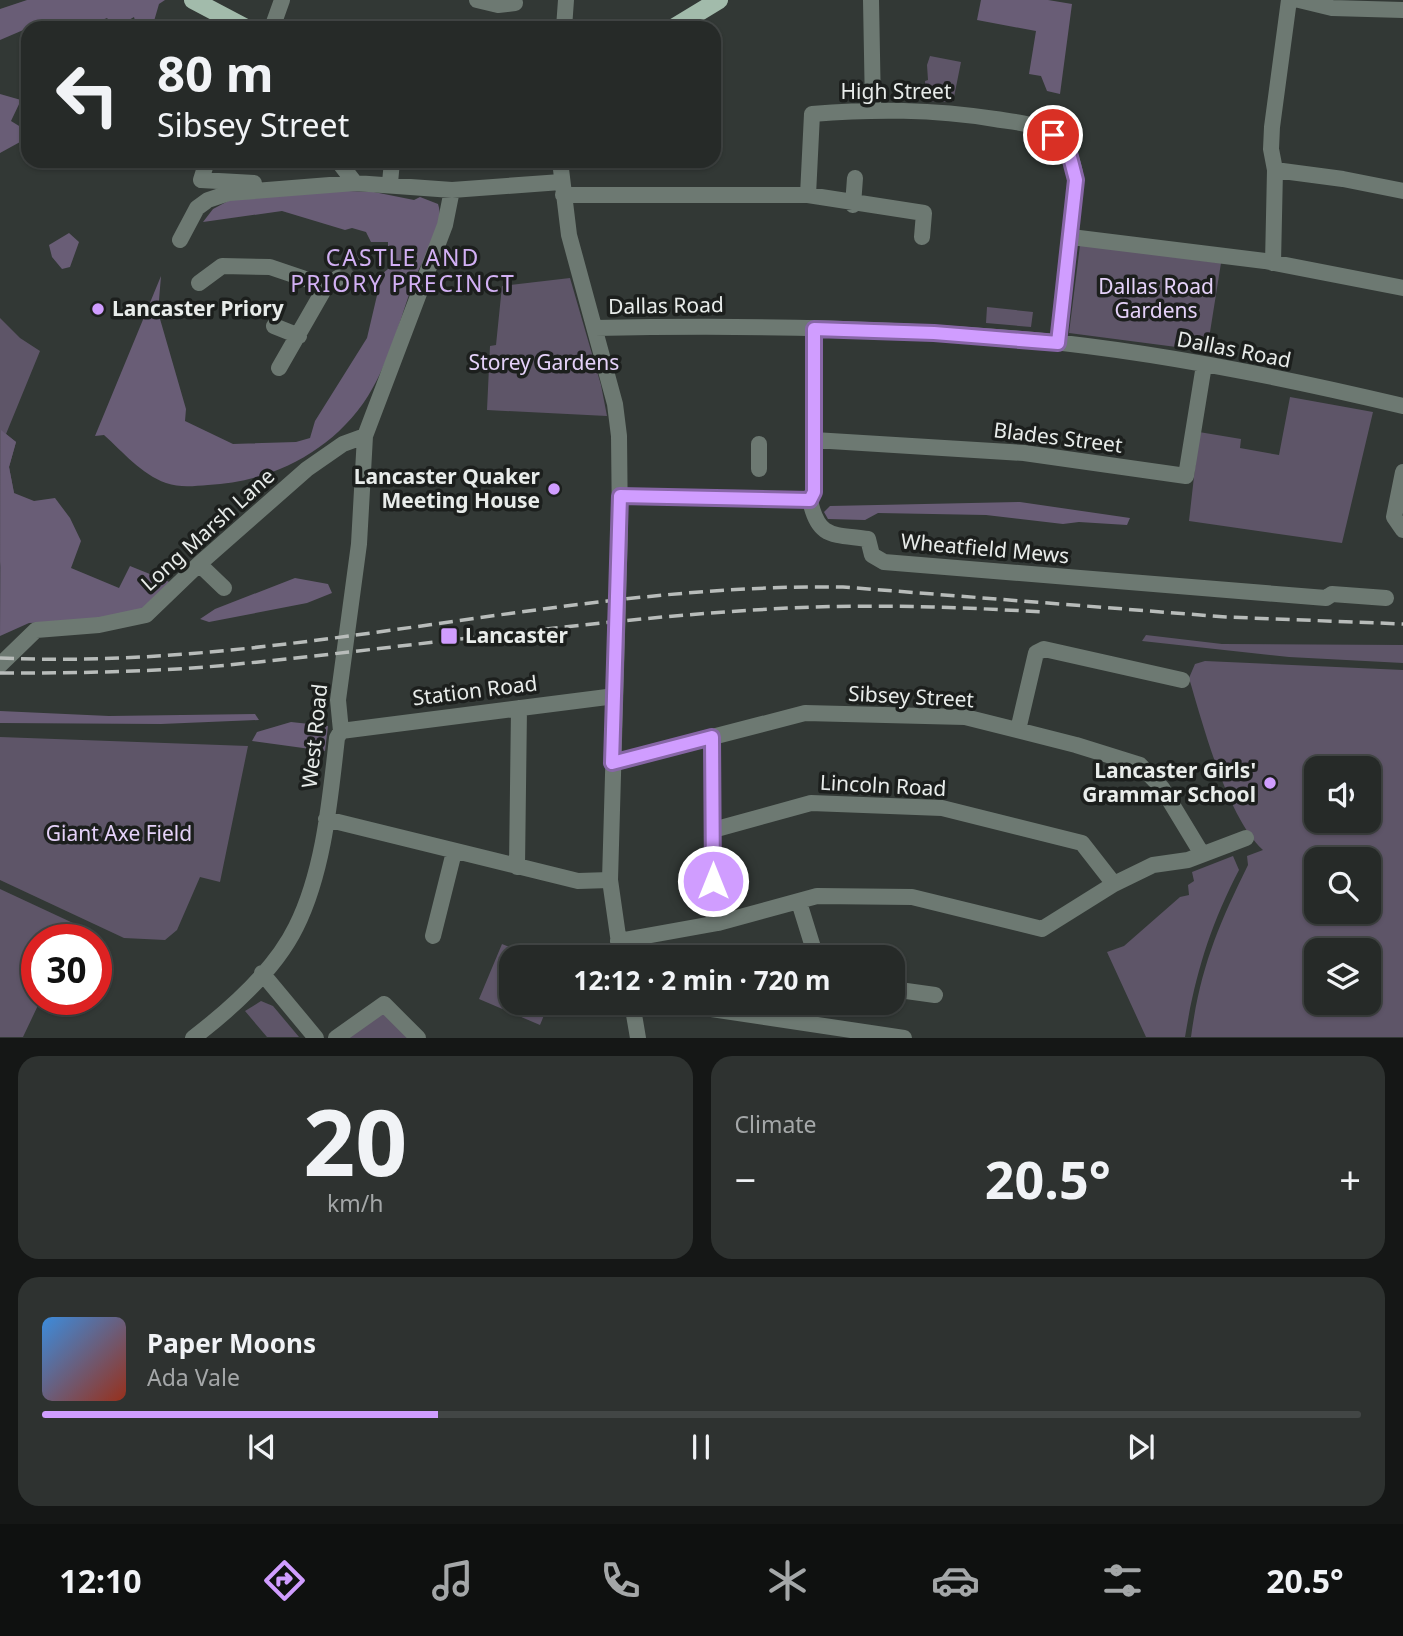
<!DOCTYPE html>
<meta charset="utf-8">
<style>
:root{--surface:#262a28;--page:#2e3230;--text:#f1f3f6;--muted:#a4a7a8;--line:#424645;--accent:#d09dff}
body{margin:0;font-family:"Noto Sans",sans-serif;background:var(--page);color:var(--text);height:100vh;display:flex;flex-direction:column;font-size:26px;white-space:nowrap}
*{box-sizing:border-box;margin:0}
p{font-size:23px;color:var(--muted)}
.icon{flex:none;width:38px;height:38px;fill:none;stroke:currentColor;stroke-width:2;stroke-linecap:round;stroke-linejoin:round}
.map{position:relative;height:1038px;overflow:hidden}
.details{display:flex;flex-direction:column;gap:18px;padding:18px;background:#151716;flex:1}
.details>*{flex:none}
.top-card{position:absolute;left:21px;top:21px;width:700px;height:147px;border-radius:21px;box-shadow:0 2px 5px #0004,0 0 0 2px var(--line);background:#262a28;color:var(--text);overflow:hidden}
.controls{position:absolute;left:1304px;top:756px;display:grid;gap:14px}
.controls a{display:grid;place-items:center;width:77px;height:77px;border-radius:14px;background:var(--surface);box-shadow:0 2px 5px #0004,0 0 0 2px var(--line);font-size:35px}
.speed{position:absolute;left:21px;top:924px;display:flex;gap:14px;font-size:35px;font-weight:700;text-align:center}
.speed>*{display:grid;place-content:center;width:91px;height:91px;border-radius:50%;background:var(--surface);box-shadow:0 2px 5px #0004,0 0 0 2px var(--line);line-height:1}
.speed .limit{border:10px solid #d22;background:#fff;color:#111}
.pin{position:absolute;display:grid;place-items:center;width:60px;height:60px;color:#fff;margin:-30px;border:4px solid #fff;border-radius:50%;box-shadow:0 2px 7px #0007}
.me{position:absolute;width:77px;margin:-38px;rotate:0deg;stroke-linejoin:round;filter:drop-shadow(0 0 5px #0008)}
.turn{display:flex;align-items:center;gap:24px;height:147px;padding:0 21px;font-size:32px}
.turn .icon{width:91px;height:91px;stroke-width:2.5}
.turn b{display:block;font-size:49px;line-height:60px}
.big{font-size:52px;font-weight:700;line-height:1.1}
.details .card{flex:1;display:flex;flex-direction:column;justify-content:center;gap:10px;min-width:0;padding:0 24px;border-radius:21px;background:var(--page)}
.details .dial{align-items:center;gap:0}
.dial b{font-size:91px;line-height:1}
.song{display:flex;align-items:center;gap:21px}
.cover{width:84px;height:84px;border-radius:10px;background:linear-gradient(135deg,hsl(210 70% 55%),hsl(10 70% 35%))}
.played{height:7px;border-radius:4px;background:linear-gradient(90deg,var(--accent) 30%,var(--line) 30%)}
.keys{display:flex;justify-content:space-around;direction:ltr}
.heat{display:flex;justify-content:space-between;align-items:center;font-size:38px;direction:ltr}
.details .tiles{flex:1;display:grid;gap:18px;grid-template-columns:1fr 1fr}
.card:last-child{grid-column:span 2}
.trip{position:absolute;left:499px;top:945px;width:406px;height:70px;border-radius:21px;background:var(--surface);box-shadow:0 2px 5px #0004,0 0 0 2px var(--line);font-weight:700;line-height:70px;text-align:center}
.tab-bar{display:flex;height:112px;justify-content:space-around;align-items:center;background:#0f1110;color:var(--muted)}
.tab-bar .icon{width:49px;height:49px}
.tab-bar .current{color:var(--accent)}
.tab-bar b{font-size:32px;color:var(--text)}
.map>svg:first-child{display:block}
.green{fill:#5e5568;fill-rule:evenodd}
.forest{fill:#695d76}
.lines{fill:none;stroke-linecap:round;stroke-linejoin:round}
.minor-tunnel{stroke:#4d5350;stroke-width:16;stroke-dasharray:16 8;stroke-linecap:butt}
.minor{stroke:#6d7972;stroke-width:16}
.major{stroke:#a2bbab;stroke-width:18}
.rail{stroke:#b8bcba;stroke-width:3.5;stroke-dasharray:14 7;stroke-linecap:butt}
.route-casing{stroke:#8766a6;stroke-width:18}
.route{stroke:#d09dff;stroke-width:12}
.poi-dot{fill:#d09dff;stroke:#1c1f1d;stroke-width:2.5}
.labels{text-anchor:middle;stroke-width:7;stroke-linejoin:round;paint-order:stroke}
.street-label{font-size:21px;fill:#e8ecea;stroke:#1c1f1d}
.park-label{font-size:21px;fill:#e5d2f9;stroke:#1c1f1d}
.poi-label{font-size:21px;font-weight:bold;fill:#e8ecea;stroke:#1c1f1d;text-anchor:start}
.neighbourhood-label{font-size:23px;letter-spacing:2px;fill:#d2b0f4;stroke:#1c1f1d}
</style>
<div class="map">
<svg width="1403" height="1038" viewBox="0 0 1403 1038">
<rect width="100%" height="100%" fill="#323835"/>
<!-- green -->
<path class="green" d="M930,56L961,62L953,102L926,101L925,81L928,80L927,65Z
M1080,245L1221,263L1207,351L1069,333Z
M570,278L601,385L607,416L487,410L490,346L496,345L502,286Z
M987,307L1033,312L1031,327L986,323Z
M0,318L20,338L40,351L6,434L16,442L9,467L14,493L0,567Z
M1290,397L1373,412L1342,543L1189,521L1199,432L1241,439L1240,448L1279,455Z
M1146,635L1222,644L1403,645V663L1289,657L1142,641Z
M1205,661L1403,670V1037H1191C1200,969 1218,926 1248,865L1247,856L1263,850C1227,817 1203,725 1189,678L1195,664ZM1316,768H1368V821H1316ZM1316,859H1368V912H1316ZM1316,950H1368V1003H1316Z
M0,737L248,746L220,882L200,877L177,930L165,940L124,938L0,880Z
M1233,856L1239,870C1210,926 1195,975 1185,1037H1146L1107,952L1124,946L1180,897L1189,895L1188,885L1194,881L1192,872Z
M0,889L73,923L67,935L68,940H37V999H41L23,1037H0Z
M502,944L533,957H511V1003H549L540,1025L479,999Z
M261,1001L273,1006L299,1037H267L245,1011Z
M379,1010L412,1038H347Z"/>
<!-- forest -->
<path class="forest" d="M27,0H165L159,4L152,28H137L134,17L115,28L107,18L95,23L28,28L0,40V9Z
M981,0H1048L1072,4L1060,94L1047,91L1041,76L1029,74L1036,31L977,20Z
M0,94L21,100L11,121L24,129L20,142L0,153Z
M324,190L374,192L414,200L420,197L438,204C446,229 424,255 415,278C400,318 391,359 368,396C333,451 272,482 208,485C194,486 180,488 166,483C141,474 123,452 104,435L95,436L161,276L158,312L186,409L185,421L233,444L296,442L310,438L315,421L367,338L382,274L388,269V242H371L366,232L352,228L345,230L282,211L203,222L213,209L230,200Z
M69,233L79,242L70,267L62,269L52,257L49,245Z
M1,430L16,442L9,467L14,493L34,501L55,498L70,518L81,541L71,568L119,588L130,566L172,583L150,608L98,620L29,623L0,636Z
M1020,502L1130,518L1127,525L1079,522L1063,524L986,515L878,513L865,520L828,519L824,512L830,506Z
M295,578L328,584L332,593L307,603L209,622L200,619L215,609Z
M0,711L109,716L255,714L259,720L161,724L0,723Z
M291,722L328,726L325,751L252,741L257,732Z"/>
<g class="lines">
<!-- minor-tunnel -->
<path class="minor-tunnel" d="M338,278L361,260"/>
<!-- minor -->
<path class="minor" d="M477,0L498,5L515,3
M871,0L873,109
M1299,0L1332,8L1403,10
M272,28L282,0
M564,28L566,0
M207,161L201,180L254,183
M338,161L355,183
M560,161L569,235L615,404L619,436L620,530L610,880L621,957
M1275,170L1343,179L1403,191
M390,183L392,161
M563,195H808L924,213L922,237
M808,195L812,114C875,109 932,109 995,119C1014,122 1035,123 1051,134C1067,144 1074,162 1076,180L1058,343
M853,205L855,178
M1071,237L1265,261L1403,288
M180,240L197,208L208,200L229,193L355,183L452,190L561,182
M1273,263L1275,170L1271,149L1272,127L1289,0
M199,283L222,266L270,267L326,286
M274,326L299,336
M595,328C741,325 888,327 1034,340C1157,352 1282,377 1403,406
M279,368L326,286L338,278
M814,440L1024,453L1186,476L1204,365
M759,469V444
M1403,472L1394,517L1403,530
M620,496L810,500L814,492V329
M810,500C818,539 833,534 868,539L872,555L884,562L1326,598L1332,594L1386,598
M199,564L224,588
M0,665L36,630L99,625L146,615L199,564L307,469L343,444L365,436
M1018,730L1036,653L1044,649L1182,680
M341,731L615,696
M712,737L713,881L718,923
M612,763L805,713L965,717L1076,745L1140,765L1162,788L1202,854
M326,819L578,881L610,880
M713,830L811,803L942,808L1082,843L1114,884
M517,867L519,708
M799,902L816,957
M433,936L454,852
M618,941L718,923L817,896L912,897L1042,929L1114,884L1153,865L1188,860L1246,838
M262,973L316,1038
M892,989L935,995
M632,1003L638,1038
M671,1003L904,1038
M193,1038C231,1009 275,970 296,927C324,871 330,799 337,738L341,731L338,700L359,544L365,436L445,225L452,190
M336,1038L384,1004L418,1038"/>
<!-- major -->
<path class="major" d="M193,0L246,28
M673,28L719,0"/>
<!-- rail -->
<path class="rail" d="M0,658C284,671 560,583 843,587L1226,617L1403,624
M0,673C83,673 166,672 248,663C428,645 608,617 790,608C874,604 959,607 1043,612"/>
</g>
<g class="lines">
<defs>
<path id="route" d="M713,881L712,737L612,763L620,496L810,500L814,492V329L934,333L1058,343L1076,180L1069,153L1053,135"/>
</defs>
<!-- route casing -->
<use href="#route" class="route-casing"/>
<!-- route -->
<use href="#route" class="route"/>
</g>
<!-- markers -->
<g class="poi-dot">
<circle cx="98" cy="309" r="7"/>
<circle cx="554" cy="489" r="7"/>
<rect x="440" y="627" width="18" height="18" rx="3.5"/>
<circle cx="1270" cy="783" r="7"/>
</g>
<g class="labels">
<!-- street labels -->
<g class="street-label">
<text x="896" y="99">High Street</text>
<text transform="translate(666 306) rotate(-1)" y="7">Dallas Road</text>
<text transform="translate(1234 350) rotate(11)" y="7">Dallas Road</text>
<text transform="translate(1058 438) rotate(7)" y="7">Blades Street</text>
<text transform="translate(208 530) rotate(-42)" y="7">Long Marsh Lane</text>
<text transform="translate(985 549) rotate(5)" y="7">Wheatfield Mews</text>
<text transform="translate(475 691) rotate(-7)" y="7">Station Road</text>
<text transform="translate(911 697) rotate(3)" y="7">Sibsey Street</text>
<text transform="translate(315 736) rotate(-84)" y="7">West Road</text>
<text transform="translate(883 786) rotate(3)" y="7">Lincoln Road</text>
</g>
<!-- park labels -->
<g class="park-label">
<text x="1156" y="294">Dallas Road<tspan x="1156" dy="24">Gardens</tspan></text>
<text x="544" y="370">Storey Gardens</text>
<text x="119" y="841">Giant Axe Field</text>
</g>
<!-- poi labels -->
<g class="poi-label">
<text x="112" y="316">Lancaster Priory</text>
<text x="540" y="484" text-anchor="end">Lancaster Quaker<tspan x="540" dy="24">Meeting House</tspan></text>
<text x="465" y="643">Lancaster</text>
<text x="1256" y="778" text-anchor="end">Lancaster Girls'<tspan x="1256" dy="24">Grammar School</tspan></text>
</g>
<!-- neighbourhood labels -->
<g class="neighbourhood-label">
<text x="403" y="266">CASTLE AND<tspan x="403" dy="26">PRIORY PRECINCT</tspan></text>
</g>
</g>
</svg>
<div class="controls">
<a><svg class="icon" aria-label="sound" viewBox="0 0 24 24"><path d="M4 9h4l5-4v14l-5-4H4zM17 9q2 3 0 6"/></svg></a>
<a><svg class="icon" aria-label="search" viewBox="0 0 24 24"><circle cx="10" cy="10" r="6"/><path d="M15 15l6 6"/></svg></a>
<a><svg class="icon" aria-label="layers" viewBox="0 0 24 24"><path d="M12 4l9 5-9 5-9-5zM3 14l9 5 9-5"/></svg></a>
</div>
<div class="speed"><div class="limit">30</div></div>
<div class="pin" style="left:1053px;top:135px;background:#d93025"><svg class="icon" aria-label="arrive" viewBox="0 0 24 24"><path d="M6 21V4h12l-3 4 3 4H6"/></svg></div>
<svg class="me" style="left:713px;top:881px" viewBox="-20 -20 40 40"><circle r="17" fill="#d09dff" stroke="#fff" stroke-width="3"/><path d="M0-11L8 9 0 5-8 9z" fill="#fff"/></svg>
<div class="trip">12:12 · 2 min · 720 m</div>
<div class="top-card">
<div class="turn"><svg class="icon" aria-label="left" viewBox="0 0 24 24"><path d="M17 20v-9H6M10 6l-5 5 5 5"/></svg><div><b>80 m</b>Sibsey Street</div></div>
</div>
</div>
<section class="details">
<div class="tiles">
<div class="card dial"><b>20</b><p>km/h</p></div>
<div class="card"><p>Climate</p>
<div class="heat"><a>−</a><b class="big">20.5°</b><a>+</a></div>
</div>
<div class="card">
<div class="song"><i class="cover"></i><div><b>Paper Moons</b><p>Ada Vale</p></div></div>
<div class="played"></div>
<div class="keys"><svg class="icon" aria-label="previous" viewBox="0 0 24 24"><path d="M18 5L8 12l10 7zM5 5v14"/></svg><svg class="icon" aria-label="pause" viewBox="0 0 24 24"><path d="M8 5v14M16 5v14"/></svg><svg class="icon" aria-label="next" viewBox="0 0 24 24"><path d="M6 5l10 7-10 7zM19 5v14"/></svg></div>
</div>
</div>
</section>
<nav class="tab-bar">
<b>12:10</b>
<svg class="icon current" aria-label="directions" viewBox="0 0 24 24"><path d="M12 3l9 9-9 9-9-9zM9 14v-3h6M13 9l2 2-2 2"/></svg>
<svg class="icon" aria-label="music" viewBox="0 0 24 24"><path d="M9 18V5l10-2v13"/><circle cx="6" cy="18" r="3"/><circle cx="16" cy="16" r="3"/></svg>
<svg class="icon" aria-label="phone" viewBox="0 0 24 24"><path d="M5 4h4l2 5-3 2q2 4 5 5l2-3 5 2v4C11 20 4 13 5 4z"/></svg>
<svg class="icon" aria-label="climate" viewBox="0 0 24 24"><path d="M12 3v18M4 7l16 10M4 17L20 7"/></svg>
<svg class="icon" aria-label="car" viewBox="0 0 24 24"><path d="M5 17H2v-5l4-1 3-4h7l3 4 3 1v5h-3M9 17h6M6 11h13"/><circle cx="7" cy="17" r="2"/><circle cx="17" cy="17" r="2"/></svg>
<svg class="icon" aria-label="filters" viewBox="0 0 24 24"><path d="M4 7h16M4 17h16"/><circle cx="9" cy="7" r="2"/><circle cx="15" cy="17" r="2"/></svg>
<b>20.5°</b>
</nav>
